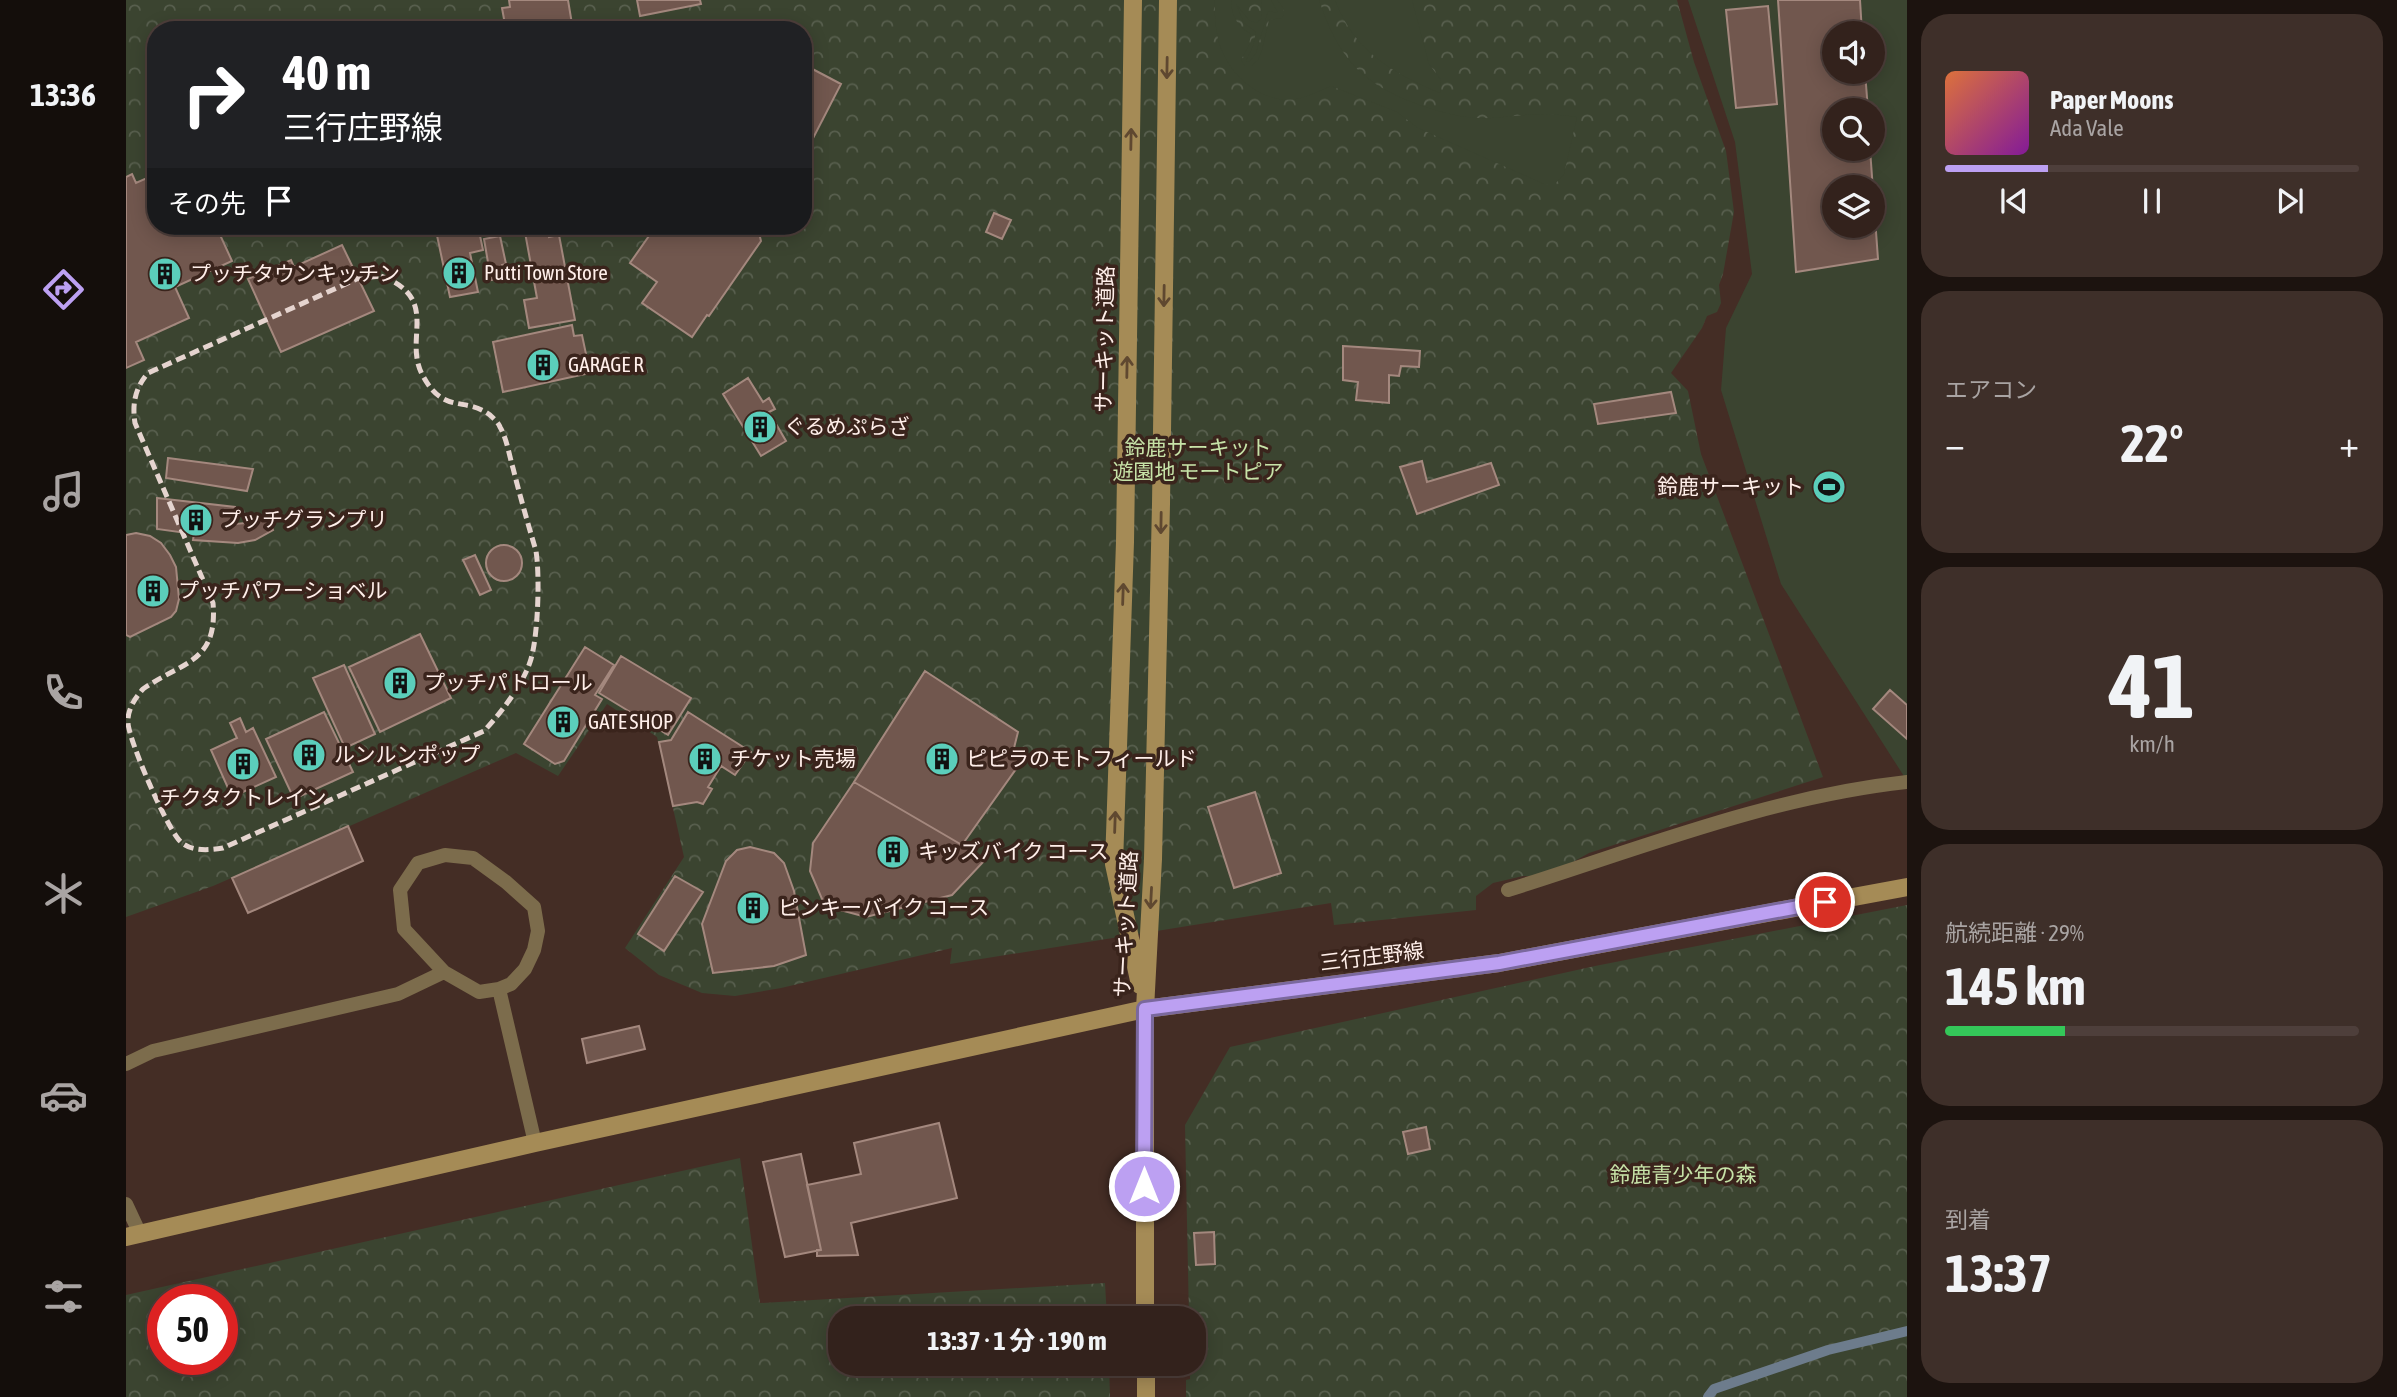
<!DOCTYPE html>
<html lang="ja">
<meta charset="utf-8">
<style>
:root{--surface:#33221c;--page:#3e2f29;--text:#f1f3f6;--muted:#a9a4a3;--line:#4e3f3b;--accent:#bca0f2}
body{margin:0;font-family:"Asap Condensed","Noto Sans JP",sans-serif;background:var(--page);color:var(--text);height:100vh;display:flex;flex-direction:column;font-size:26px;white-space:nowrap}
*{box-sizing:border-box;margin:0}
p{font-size:23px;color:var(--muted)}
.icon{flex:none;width:38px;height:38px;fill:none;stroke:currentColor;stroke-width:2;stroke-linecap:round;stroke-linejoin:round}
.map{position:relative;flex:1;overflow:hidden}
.panel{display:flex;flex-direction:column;gap:14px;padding:14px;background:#1c130f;width:490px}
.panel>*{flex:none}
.top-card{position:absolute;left:21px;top:21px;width:665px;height:214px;border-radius:28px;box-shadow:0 4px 18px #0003,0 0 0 2px var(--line);background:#202124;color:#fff;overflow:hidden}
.buttons{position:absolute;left:1696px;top:21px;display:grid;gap:14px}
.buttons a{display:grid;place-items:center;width:63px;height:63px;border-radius:50%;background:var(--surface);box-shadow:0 4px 18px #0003,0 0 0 2px var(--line);font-size:35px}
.speed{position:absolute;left:21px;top:1284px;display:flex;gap:14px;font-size:35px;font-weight:700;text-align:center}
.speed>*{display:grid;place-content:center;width:91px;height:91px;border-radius:50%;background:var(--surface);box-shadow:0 4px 18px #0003,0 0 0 2px var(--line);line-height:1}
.speed .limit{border:10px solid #d22;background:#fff;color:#111}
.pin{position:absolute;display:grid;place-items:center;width:60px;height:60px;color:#fff;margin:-30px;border:4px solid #fff;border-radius:50%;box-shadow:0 2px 7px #0007}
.me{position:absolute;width:77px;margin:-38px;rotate:0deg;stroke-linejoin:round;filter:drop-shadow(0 0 5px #0008)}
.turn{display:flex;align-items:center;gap:24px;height:147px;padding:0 21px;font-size:32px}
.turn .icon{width:91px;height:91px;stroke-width:2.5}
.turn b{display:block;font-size:49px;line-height:60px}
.then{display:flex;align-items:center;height:66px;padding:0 21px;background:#0003;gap:14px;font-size:26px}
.big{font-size:52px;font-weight:700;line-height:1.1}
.panel .tile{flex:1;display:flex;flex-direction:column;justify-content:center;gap:10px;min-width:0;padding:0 24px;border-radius:28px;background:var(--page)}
.panel .dial{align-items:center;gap:0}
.dial b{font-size:91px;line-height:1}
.song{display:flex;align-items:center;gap:21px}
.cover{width:84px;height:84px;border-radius:10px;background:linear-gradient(135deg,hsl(20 70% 55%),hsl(290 70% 35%))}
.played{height:7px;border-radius:4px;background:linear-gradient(90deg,var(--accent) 25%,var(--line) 25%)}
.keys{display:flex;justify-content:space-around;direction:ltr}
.heat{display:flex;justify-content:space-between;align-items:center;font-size:38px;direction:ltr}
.charge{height:10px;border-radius:5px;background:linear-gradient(90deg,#34c759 29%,var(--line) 0)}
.trip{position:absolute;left:702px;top:1306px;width:378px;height:70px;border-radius:28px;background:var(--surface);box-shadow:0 4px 18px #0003,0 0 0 2px var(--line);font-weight:700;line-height:70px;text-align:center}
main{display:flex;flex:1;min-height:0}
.menu{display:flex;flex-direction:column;width:126px;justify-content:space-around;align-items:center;background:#140e0b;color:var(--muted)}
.menu .icon{width:49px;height:49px}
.menu .current{color:var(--accent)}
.menu b{font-size:32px;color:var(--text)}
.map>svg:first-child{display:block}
.forest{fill:url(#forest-crowns);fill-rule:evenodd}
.garden{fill:#3b4430;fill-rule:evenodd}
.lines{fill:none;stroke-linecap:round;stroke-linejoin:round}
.stream{stroke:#6d7c8c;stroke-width:10}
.building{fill:#71574e;stroke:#a4887e;stroke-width:2;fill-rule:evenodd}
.lane{stroke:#7c6c4c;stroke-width:14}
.secondary{stroke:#a58b56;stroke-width:18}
.rail{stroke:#e5d4cf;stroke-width:5;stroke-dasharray:10 5;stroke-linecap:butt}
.oneway{stroke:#5f4830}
.route-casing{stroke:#7a689d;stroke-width:18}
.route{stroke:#bca0f2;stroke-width:12}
.labels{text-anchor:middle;stroke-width:7;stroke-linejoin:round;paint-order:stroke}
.poi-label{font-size:21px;fill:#ffefea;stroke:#3a241c;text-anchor:start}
.street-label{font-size:21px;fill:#ffefea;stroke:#3a241c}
.park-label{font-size:21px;fill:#c7e3a8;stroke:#3a241c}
</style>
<main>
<nav class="menu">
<b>13:36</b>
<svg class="icon current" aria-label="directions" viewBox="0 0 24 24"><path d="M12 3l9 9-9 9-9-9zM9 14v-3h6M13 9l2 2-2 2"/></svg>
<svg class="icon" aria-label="music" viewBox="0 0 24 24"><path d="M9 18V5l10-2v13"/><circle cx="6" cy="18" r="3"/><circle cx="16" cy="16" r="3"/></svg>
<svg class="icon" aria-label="phone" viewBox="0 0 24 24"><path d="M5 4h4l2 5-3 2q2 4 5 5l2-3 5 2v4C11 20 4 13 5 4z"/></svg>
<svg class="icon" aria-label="climate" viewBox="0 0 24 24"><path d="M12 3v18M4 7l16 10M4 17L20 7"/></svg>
<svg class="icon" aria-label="car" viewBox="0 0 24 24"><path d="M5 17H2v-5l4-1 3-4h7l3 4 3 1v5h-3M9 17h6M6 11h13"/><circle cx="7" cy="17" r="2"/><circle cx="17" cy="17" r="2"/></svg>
<svg class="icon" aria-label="filters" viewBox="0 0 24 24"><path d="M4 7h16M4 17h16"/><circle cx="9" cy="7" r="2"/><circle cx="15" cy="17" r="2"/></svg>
</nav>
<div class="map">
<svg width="1781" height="1397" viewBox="0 0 1781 1397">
<defs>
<pattern id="forest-crowns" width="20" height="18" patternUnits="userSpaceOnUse" patternTransform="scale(1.75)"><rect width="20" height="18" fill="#3b4430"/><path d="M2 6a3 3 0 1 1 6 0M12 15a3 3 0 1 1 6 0" fill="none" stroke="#585f4e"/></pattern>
</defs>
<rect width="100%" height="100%" fill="#442d25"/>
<!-- forest -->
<path class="forest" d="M0,0H1551L1568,62L1600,151L1608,212L1597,274L1593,285L1595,303L1591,312L1581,316L1576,328L1545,373L1562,391L1575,454L1697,777L1463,853L1422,876H1397L1367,883L1350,896V910L1208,925L1205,903L824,964L826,948L655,988L609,996L576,993L533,975L499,948L558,857L531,737L481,704L432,776L390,753L87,886L0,917ZM30,30H677V226H30Z
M1781,905V1397H1060V1380L1064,1379V1363H1068V1318H1063L1059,1125L1104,1047L1469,966Z
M614,1158L634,1303L979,1283L981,1318H714V1363H983L984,1397H0V1295ZM37,1300H96V1360H37Z"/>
<!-- garden -->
<path class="garden" d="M1089,0H1106C1104,15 1112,27 1125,34L1123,45L1115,60L1119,66H1125L1132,60L1136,50L1143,20L1156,18C1161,10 1156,6 1151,0H1193C1211,54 1233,82 1286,102C1306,110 1328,116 1349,118C1372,119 1396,114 1419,114C1430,114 1441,116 1451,117L1438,174L1429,184H1418L1292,128L1271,112L1205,86C1195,90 1185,95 1175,98C1142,106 1110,82 1097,53C1090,39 1088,16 1089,0Z
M1135,0H1145L1152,13L1142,11L1130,53L1123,62L1120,61L1127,46L1130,32L1118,23L1110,4L1123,20L1130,23L1136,18Z
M1209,0H1286L1303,64L1315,80L1314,93C1266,73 1228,51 1209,0Z
M1562,0H1781V781L1655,584L1595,390L1600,328L1626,274L1609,142ZM1708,33H1746V72H1708ZM1708,110H1746V149H1708ZM1708,187H1746V226H1708Z"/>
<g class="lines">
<!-- stream -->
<path class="stream" d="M1582,1397L1588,1389L1702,1350L1781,1331"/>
</g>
<!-- building -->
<path class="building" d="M383,0H442L447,30H380L376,8L384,7Z
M511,0H574L575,4L514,16Z
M1652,0H1734L1736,33H1708V72H1739L1742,110H1708V149H1744L1752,259L1670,272ZM1708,187H1746V226H1708Z
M1642,6L1651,104L1610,108L1600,10Z
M677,64L715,84L682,148L677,146Z
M6,174L10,183L30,174V226H90L106,261L49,287L63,318L10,342L18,360L0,368V177Z
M868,213L885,220L876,239L860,232Z
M309,226H339V229L352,226L357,250L344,253L352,292L324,297Z
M407,226H421L423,237L433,235L449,320L403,328L398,300L411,298L398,227Z
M530,226H622L633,233L635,241L583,316L581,315L566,337L516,303L531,282L504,263Z
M374,236L380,264L376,265L379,278L365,280L358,239Z
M216,245L248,311L155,352L122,279L165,260L168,267Z
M446,325L448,336L456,335L464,373L377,392L367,342Z
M1217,346L1294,351L1293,367L1275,366L1273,376L1263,375V403L1230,400L1232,382L1217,380Z
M622,378L637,402L643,398L649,409L643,412L660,441L635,456L597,394Z
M1545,392L1550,413L1472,424L1468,404Z
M42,458L127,469L121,491L40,478Z
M1296,461L1301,482L1365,463L1373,485L1291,514L1274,467Z
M31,498L109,507L110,524L129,522L141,516L147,530L129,540L112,543L67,540L68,534L31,529Z
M10,533L24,536L35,543L44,555L50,567L53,599L50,611L45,617L4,637L0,635V535Z
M360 563a18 18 0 1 1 36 0a18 18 0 1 1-36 0Z
M349,555L365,590L354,595L337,560Z
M294,634L325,698L254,732L223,667Z
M459,647L488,665L469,695L476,699L438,761L429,764L398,744Z
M495,656L565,698L542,735L473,693Z
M218,665L249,734L219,748L187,678Z
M799,671L892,732L886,756L895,762L836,845L728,782Z
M1764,690L1781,705V739L1747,709Z
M198,712L227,772L168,799L140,739Z
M562,712L625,752L609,775L595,766L582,787L586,789L577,804L571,802L547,806L533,742L545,740Z
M114,718L120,732L127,728L150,777L106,797L85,750L111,738L104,723Z
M728,782L836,845L859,860L826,895L740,917L699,906L684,871L687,843Z
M1129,792L1155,873L1108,888L1082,807Z
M222,826L237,861L122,913L106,878Z
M624,847L648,853L658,863L668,891L680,955L648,966L587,973L576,924L600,861L611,850Z
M549,876L577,892L538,951L512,934Z
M513,1026L519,1049L461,1063L456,1039Z
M813,1123L831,1198L725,1223L732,1255L691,1256V1250H695L681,1185L735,1174L728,1143Z
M1300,1127L1304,1149L1282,1154L1277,1132Z
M675,1154L695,1250L659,1257L637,1162Z
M1088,1232L1089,1264L1070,1265L1068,1233Z"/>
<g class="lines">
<!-- lane -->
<path class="lane" d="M319,855L347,858L380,882L408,907L412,931L408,950L399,969L385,984L373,989L353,992L318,972L278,929L274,890L292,863Z
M1382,890C1513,849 1643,797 1781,782
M373,989L409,1143
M0,1064L27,1051L272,994L318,972
M0,1204L14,1234"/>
<!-- secondary -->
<path class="secondary" d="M1007,0L999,542L988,864L1014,985
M0,1237L409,1143L1019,1009L1373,963L1781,887
M1019,1318V1009L1027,859L1035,504L1042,0
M1020,1363V1397"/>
<!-- rail -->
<path class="rail" d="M255,276C316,299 276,339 297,376C318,415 339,396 364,415C367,418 372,422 374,427C381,439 383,455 387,468C394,496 402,524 410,551C414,576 412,635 405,659C398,683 375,713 358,731L97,848C84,850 66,852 55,842C42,831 3,741 2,723C1,710 9,698 17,689C57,661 92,663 87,603L9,423C6,404 9,388 22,373L233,278Z"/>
</g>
<!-- one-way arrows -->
<defs><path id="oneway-shaft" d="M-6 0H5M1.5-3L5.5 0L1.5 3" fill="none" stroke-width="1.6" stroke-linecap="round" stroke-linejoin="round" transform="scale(1.75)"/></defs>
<g class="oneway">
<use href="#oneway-shaft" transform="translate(1041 68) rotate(91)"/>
<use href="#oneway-shaft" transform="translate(1005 139) rotate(-89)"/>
<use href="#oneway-shaft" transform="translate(1038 296) rotate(91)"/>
<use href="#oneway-shaft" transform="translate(1001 367) rotate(-89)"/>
<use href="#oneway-shaft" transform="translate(1035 523) rotate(91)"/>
<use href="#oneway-shaft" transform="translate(997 594) rotate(-88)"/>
<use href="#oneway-shaft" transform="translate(989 822) rotate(-88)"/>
<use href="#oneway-shaft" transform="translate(1025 898) rotate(93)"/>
</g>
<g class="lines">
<defs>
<path id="route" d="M1018,1186L1019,1009L1373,963L1699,902"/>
</defs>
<!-- route casing -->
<use href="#route" class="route-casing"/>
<!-- route -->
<use href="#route" class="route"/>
</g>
<!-- icons -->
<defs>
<symbol id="building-disc" viewBox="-11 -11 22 22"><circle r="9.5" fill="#5bcebb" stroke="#3a241c"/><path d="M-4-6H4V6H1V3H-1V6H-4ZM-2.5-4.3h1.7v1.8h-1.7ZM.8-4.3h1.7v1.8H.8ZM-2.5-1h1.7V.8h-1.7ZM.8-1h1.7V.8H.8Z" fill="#111"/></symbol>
<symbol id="stadium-disc" viewBox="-11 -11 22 22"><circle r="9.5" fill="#5bcebb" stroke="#3a241c"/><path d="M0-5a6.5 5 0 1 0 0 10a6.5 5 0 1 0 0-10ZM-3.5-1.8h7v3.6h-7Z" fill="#111"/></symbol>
</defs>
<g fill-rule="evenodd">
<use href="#building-disc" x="314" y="254" width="38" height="38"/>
<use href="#building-disc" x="20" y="255" width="38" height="38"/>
<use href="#building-disc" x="398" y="346" width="38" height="38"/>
<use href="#building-disc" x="615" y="408" width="38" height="38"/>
<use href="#stadium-disc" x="1684" y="468" width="38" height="38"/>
<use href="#building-disc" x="51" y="501" width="38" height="38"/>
<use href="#building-disc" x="8" y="572" width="38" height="38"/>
<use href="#building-disc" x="255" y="664" width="38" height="38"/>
<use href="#building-disc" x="418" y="703" width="38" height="38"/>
<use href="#building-disc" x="164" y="736" width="38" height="38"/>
<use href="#building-disc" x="560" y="740" width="38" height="38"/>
<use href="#building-disc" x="797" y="740" width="38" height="38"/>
<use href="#building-disc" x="98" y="745" width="38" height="38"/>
<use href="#building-disc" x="748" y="833" width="38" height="38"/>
<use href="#building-disc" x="608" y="889" width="38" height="38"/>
</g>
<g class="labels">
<!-- poi labels -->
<g class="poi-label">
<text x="358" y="280">Putti Town Store</text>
<text x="64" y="281">プッチタウンキッチン</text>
<text x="442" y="372">GARAGE R</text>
<text x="658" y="434">ぐるめぷらざ</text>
<text x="1678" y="494" text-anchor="end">鈴鹿サーキット</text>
<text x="94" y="527">プッチグランプリ</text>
<text x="52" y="598">プッチパワーショベル</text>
<text x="298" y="690">プッチパトロール</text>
<text x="462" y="729">GATE SHOP</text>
<text x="208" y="762">ルンルンポップ</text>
<text x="604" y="766">チケット売場</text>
<text x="840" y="766">ピピラのモトフィールド</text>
<text x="117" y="805" text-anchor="middle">チクタクトレイン</text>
<text x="792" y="859">キッズバイク コース</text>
<text x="652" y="915">ピンキーバイク コース</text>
</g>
<!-- street labels -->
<g class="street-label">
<text transform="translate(979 339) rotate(-89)" y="7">サーキット道路</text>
<text transform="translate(1000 924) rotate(-87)" y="7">サーキット道路</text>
<text transform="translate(1246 957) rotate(-7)" y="7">三行庄野線</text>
</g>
<!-- park labels -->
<g class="park-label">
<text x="1072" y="455">鈴鹿サーキット<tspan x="1072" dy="24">遊園地 モートピア</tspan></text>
<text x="1557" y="1182">鈴鹿青少年の森</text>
</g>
</g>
</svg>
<div class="buttons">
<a><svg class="icon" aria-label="sound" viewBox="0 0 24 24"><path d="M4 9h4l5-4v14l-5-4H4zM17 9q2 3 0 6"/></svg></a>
<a><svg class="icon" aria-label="search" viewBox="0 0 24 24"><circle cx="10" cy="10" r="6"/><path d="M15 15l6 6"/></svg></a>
<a><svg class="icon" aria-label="layers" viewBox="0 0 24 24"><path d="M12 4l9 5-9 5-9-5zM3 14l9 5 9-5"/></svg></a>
</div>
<div class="speed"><div class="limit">50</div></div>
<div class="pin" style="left:1699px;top:902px;background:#d93025"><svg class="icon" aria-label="arrive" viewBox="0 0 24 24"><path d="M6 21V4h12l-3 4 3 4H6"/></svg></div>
<svg class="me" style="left:1018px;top:1186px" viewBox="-20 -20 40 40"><circle r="17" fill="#bca0f2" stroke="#fff" stroke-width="3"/><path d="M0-11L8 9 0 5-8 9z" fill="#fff"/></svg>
<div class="trip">13:37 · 1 分 · 190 m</div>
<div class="top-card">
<div class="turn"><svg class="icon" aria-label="right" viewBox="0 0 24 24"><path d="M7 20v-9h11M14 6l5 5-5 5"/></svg><div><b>40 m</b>三行庄野線</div></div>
<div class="then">その先<svg class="icon" aria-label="arrive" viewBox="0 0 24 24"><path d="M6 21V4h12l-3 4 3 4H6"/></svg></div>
</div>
</div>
<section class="panel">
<div class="tile">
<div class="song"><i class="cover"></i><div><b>Paper Moons</b><p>Ada Vale</p></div></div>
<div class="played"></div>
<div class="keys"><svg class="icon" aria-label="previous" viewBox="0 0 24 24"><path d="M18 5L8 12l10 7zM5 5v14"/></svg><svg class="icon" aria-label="pause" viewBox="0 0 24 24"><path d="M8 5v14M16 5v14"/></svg><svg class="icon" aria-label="next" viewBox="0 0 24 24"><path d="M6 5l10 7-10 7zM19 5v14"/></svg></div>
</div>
<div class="tile"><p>エアコン</p>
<div class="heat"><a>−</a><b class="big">22°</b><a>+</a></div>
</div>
<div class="tile dial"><b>41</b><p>km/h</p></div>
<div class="tile"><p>航続距離 · 29%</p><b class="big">145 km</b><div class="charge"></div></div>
<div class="tile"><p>到着</p><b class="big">13:37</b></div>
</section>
</main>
